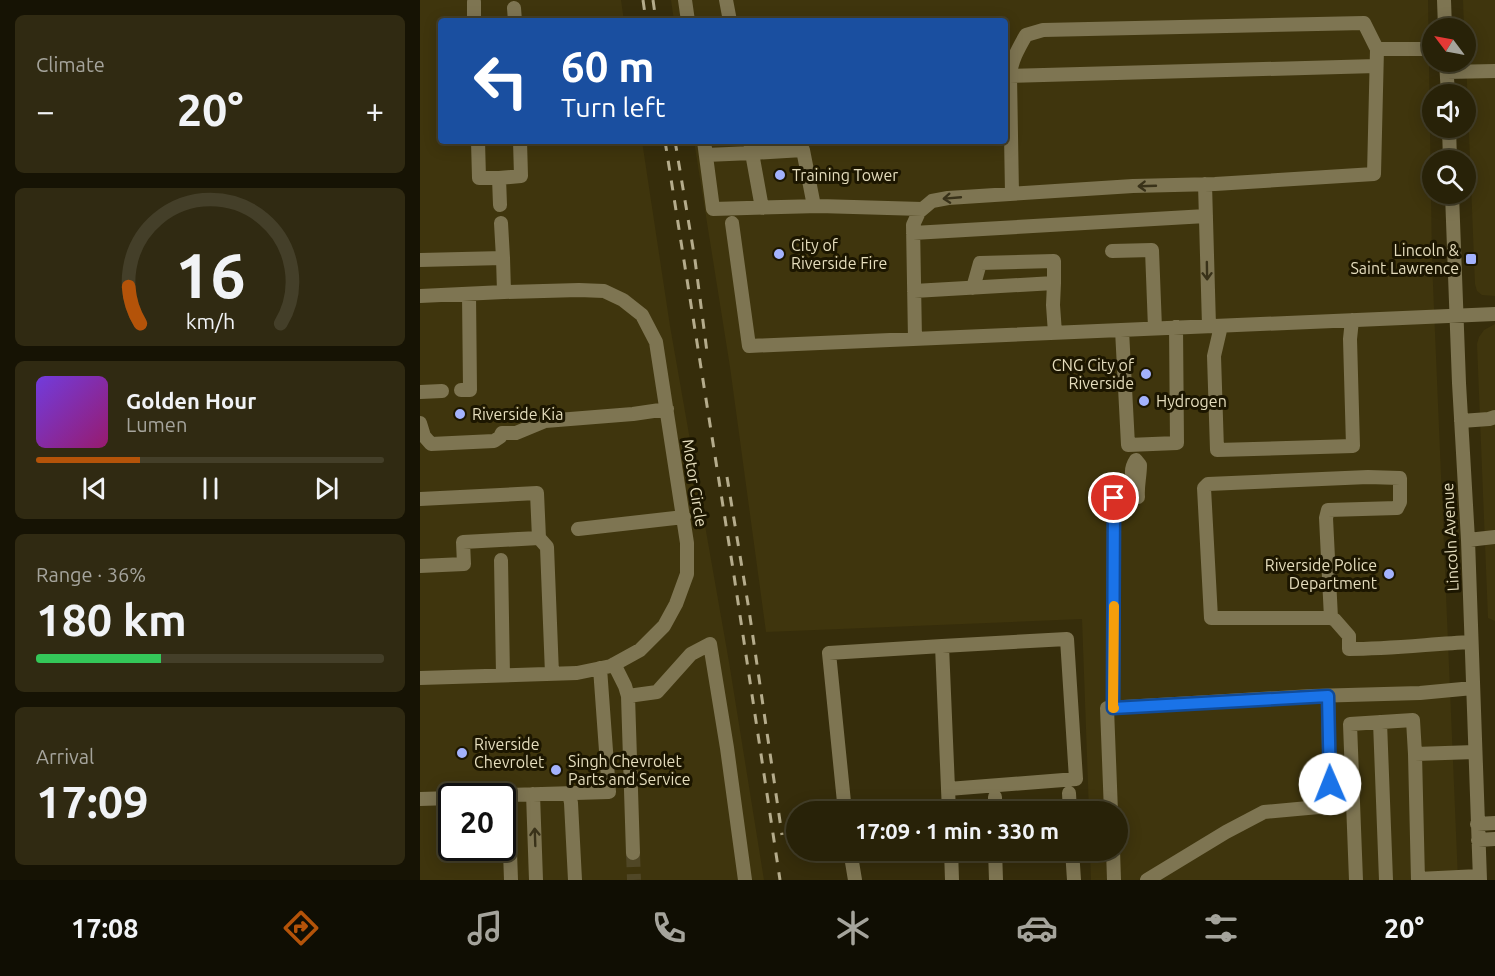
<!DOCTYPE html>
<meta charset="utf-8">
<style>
:root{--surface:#282208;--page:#302a12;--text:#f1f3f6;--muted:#a5a49c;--line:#443f29;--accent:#b45309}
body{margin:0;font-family:Ubuntu,sans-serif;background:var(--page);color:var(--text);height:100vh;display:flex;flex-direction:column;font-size:22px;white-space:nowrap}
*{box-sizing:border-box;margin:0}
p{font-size:20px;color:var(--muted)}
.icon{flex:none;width:33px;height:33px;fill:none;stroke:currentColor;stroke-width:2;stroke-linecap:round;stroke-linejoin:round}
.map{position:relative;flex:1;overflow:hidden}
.sheet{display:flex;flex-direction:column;gap:15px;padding:15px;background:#161304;width:420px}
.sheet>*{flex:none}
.top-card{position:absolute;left:18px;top:18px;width:570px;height:126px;border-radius:6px;box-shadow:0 3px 15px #0003,0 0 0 2px var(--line);background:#1a4fa0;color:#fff;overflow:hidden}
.needle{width:39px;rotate:302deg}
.controls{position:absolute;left:1002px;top:18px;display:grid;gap:12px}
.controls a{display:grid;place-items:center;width:54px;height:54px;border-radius:50%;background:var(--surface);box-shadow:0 3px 15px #0003,0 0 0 2px var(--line);font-size:30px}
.speed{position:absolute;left:18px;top:783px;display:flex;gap:12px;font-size:30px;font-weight:700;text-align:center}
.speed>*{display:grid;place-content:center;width:78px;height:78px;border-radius:50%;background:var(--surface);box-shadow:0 3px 15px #0003,0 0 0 2px var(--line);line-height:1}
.speed .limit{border:3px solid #111;border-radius:9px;background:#fff;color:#111}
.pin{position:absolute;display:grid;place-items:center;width:51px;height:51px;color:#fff;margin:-26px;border:3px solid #fff;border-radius:50%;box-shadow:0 2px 6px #0007}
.me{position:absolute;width:66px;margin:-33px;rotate:359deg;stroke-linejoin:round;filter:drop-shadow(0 0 4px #0008)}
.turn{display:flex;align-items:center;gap:21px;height:126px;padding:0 24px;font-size:27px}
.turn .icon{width:78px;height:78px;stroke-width:2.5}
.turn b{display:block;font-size:42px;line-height:51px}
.big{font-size:45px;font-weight:600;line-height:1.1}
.sheet .widget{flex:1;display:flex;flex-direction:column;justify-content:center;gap:9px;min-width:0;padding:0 21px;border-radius:9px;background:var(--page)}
.sheet .dial{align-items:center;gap:0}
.dial svg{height:156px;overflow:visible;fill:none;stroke:var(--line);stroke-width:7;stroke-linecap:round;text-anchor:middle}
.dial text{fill:var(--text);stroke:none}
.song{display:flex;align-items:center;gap:18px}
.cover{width:72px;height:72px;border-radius:9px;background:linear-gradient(135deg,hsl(260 70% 55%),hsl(320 70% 35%))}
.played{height:6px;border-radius:3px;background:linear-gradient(90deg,var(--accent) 30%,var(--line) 30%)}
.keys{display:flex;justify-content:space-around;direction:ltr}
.heat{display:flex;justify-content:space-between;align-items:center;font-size:33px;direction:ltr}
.charge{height:9px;border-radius:4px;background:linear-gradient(90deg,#34c759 36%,var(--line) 0)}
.trip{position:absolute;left:366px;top:801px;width:342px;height:60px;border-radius:30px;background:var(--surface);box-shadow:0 3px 15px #0003,0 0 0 2px var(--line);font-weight:600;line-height:60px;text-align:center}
.tabs{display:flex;height:96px;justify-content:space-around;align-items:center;background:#100e03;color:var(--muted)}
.tabs .icon{width:42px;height:42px}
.tabs .selected{color:var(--accent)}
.tabs b{font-size:27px;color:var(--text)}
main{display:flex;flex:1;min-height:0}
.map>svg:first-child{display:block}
.built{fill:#3f350d;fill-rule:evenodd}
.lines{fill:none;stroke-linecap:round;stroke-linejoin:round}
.minor-tunnel{stroke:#504726;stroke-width:14;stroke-dasharray:14 7;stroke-linecap:butt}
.minor{stroke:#7e7552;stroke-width:14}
.rail{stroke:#b5ac8c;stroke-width:3;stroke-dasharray:10 10;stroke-linecap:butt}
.oneway{stroke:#393219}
.route-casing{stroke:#114b97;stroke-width:15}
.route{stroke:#1a73e8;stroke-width:10}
.slow{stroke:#f59e0b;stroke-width:10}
.poi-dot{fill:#a3b2fd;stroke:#1c1600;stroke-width:2}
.labels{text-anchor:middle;stroke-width:6;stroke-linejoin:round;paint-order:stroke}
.poi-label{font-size:16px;fill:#e5ddbd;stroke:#1c1600;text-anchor:start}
.street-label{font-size:16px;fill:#e5ddbd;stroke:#1c1600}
</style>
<main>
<section class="sheet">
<div class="widget"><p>Climate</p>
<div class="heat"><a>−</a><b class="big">20°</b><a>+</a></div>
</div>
<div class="widget dial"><svg viewBox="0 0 100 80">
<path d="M14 69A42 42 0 1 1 86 69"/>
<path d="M14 69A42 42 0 0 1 8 50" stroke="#b45309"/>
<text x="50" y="56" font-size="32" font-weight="700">16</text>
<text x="50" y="72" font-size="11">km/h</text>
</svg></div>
<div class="widget">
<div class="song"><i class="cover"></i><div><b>Golden Hour</b><p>Lumen</p></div></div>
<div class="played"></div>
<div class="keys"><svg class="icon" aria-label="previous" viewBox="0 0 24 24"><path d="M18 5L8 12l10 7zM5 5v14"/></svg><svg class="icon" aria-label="pause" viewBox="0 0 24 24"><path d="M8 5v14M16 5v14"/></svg><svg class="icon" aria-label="next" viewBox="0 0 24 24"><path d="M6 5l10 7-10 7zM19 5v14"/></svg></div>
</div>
<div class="widget"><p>Range · 36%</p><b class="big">180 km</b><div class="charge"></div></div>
<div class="widget"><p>Arrival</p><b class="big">17:09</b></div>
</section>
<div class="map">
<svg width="1075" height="880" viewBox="0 0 1075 880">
<rect width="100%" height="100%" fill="#362d0b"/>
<!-- built -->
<path class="built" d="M0,0H201L204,21H21V141H222L250,326L309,662L344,880H0ZM32,796H82V848H32Z
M251,0H1008L1012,261L1038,880H671L670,851L698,850V812L669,811L662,619L346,632L310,367L274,141H585V21H254Z
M1043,0H1075V296L1062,295L1057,291L1055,284L1046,59V28H1044Z
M1075,324V621L1068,618L1057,344L1059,337L1064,330Z"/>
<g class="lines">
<!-- minor-tunnel -->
<path class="minor-tunnel" d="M213,853L214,880"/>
<!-- minor -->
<path class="minor" d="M265,0L268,21
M306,0L310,21
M1024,0L1025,28
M54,2V21
M94,8L95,21
M1026,62L1028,94
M1027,72L1075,71
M590,76C591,61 598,49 606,35L623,30L944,23L957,49
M1029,128L1030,160
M58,141L59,178H79
M284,141L293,209L399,206L502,209
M286,155L332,153L330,141
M785,184L789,326
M592,194L590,76L956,66
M1032,194L1039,383L1048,540L1060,880
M80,205L79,178L101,176L100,141
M342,208L332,153L383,150L394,206
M81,223L83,258
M312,223L329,346L1075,314
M493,233L786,216
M692,251L732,250L735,328
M0,260L83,258L84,292
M553,288L560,263L634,261V283
M494,291L634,283L633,305L635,333
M0,296L84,292L159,290L184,291L203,300L222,315L236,342L267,543V574L256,604L244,626L220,650L191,666L157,673L0,678
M801,326L794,356L797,450L933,446L930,339L932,320
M702,330L708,445L757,443L756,327
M495,339L493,225L499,212L512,201L528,198L713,186L795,184L954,174L957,49H1012
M41,390H50L49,294
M0,392L22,391
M1041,421L1069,419L1075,417
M0,423L4,436L11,444L74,441L80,437L82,433H96L125,421L213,414L247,409
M0,499L117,493L119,538L43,542L44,564L0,566
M158,529L264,517
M119,538L127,547L132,674
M1048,540L1075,537
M81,560L83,675
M911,618L906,518L908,510L977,508L980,502V478L948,477L788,484L784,488L791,618H911L915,620L929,636V649C970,649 1010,644 1051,642
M522,646L647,639L656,779L528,789
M194,664L205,686L208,696L213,853
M208,696L237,692L271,654L290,644L307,748L325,880
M693,708L694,498L718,497C717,486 720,476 720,465L716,460C710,469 711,478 717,487
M960,722L966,880
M995,754L1055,752
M149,793L151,803L155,880
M649,793L650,812
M113,794L116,880
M88,795L91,880
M57,796L189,792L180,668
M575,797V812
M0,799L32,798
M425,812L409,653L522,646L529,812
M691,812L687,708L892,696L1000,693L1053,688
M1057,824L1075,823
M1058,840L1075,839
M430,850L435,880
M531,850L532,880
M575,850L576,880
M652,850L654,880
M693,850L694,880
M998,879L1059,876
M727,880L806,832L844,812L910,806L908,696
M936,880L930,724L993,720L995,754L998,880"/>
<!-- rail -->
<path class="rail" d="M223,0L226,21
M233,0L236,21
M245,141L313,569L360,880
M255,141L275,260L287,352
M307,477L329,610L362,835"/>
</g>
<!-- one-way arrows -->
<defs><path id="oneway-shaft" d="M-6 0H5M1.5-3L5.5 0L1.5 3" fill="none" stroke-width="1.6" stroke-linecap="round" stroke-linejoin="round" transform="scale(1.5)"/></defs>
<g class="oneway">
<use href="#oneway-shaft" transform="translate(727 186) rotate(178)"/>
<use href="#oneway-shaft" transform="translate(532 198) rotate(175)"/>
<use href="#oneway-shaft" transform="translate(787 271) rotate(89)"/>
<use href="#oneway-shaft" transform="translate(115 837) rotate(-92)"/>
</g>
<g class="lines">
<defs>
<path id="route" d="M694,498L693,708L908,696L910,784"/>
</defs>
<!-- route casing -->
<use href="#route" class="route-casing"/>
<!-- route -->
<use href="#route" class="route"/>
<!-- slow -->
<path class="slow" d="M694,606L693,708H694"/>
</g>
<!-- markers -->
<g class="poi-dot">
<circle cx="360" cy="175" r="6"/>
<circle cx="359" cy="254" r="6"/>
<rect x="1045" y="253" width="12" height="12" rx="3"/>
<circle cx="726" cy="374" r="6"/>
<circle cx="724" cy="401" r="6"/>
<circle cx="40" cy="414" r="6"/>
<circle cx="969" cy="574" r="6"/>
<circle cx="42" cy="753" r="6"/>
<circle cx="136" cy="770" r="6"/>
</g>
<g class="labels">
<!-- poi labels -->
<g class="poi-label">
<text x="372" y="181">Training Tower</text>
<text x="371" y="251">City of<tspan x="371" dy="18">Riverside Fire</tspan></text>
<text x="1039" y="256" text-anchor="end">Lincoln &amp;<tspan x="1039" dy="18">Saint Lawrence</tspan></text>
<text x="714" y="371" text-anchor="end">CNG City of<tspan x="714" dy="18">Riverside</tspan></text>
<text x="736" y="407">Hydrogen</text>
<text x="52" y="420">Riverside Kia</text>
<text x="957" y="571" text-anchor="end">Riverside Police<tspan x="957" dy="18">Department</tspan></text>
<text x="54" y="750">Riverside<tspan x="54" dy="18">Chevrolet</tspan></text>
<text x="148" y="767">Singh Chevrolet<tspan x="148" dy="18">Parts and Service</tspan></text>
</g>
<!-- street labels -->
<g class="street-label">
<text transform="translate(275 483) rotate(81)" y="6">Motor Circle</text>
<text transform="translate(1030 537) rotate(-93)" y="6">Lincoln Avenue</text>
</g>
</g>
</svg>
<div class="controls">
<a><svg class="needle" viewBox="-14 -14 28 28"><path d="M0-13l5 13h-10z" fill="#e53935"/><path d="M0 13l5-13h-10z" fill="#a5a49c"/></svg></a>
<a><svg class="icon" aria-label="sound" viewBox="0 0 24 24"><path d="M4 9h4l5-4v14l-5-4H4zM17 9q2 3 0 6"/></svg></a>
<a><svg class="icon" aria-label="search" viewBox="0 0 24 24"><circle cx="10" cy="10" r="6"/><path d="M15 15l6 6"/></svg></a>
</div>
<div class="speed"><div class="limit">20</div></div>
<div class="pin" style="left:694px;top:498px;background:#d93025"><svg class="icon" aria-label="arrive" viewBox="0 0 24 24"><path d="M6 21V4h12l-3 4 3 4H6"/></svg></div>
<svg class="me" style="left:910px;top:784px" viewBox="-20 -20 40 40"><circle r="19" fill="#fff"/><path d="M0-13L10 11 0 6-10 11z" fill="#1a73e8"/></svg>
<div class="trip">17:09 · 1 min · 330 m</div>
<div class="top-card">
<div class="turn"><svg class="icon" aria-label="left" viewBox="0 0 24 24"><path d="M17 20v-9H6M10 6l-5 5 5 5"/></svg><div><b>60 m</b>Turn left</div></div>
</div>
</div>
</main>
<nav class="tabs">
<b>17:08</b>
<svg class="icon selected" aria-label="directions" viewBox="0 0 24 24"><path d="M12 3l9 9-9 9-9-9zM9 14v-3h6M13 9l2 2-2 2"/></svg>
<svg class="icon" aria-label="music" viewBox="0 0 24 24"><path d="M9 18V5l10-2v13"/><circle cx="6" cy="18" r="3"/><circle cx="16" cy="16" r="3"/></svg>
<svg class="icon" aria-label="phone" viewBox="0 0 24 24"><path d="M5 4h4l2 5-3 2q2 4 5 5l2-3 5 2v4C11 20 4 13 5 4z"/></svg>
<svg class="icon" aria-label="climate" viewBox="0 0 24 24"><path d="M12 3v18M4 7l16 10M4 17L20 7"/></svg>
<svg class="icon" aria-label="car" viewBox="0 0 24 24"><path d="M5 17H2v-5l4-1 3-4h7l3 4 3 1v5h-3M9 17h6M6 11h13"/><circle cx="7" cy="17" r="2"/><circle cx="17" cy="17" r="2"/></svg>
<svg class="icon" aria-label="filters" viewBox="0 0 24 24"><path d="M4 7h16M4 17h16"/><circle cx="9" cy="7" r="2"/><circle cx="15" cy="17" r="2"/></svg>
<b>20°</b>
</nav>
